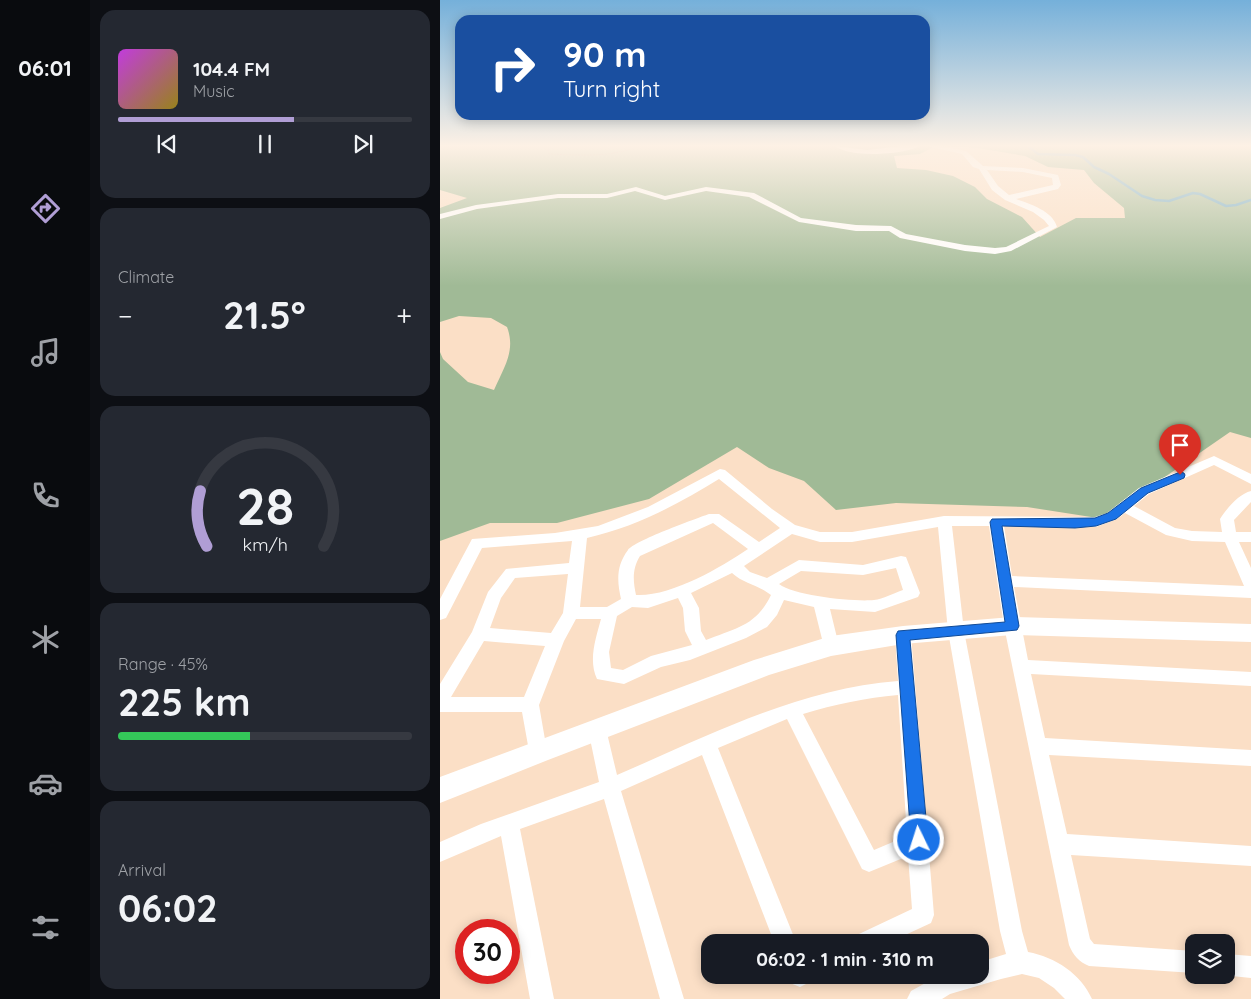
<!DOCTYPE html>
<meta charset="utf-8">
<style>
:root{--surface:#171b24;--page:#242831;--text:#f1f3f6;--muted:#9ea1a6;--line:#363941;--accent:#b09ed5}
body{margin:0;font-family:Quicksand,sans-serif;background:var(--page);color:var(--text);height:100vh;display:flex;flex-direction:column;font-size:19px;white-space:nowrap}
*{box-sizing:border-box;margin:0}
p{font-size:16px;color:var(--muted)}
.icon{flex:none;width:28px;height:28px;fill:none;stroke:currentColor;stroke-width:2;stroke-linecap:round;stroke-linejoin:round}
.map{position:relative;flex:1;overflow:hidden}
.details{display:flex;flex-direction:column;gap:10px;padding:10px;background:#0d0f14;width:350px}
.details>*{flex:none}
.banner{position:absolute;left:15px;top:15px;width:475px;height:105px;border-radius:15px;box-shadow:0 2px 12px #0003;background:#1a4fa0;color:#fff;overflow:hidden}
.buttons{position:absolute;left:745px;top:934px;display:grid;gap:10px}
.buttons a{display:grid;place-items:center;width:50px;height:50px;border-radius:10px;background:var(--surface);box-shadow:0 2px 12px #0003;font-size:25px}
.speed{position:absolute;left:15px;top:919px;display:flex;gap:10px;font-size:25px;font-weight:700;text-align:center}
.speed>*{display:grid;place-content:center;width:65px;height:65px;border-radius:50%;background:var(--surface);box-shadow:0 2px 12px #0003;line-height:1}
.speed .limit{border:8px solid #d22;background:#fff;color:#111}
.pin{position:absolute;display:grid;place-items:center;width:42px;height:42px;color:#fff;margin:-51px -21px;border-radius:50% 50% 50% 0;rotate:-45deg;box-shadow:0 0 5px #0007}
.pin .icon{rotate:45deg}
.me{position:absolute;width:55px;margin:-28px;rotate:356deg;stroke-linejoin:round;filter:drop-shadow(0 0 4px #0008)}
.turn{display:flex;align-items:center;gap:18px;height:105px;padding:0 25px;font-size:22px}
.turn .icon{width:65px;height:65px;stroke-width:2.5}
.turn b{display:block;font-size:35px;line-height:42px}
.big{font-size:38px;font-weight:700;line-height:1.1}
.details .widget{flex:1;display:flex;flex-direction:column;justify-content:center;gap:8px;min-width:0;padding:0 18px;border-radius:15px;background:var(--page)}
.details .dial{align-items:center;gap:0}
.dial svg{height:130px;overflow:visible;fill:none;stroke:var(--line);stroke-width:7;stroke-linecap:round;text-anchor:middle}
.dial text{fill:var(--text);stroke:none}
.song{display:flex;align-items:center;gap:15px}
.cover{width:60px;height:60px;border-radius:8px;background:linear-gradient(135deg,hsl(290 70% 55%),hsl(50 70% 35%))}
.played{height:5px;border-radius:2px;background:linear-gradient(90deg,var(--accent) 60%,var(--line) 60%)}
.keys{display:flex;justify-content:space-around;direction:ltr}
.heat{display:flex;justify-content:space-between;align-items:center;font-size:28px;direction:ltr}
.charge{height:8px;border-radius:4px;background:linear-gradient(90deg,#34c759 45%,var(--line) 0)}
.trip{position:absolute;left:261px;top:934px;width:288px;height:50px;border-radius:15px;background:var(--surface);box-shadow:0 2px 12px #0003;font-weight:700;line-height:50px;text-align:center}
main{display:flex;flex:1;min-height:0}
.dock{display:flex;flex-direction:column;width:90px;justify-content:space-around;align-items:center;background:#090b0e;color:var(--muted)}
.dock .icon{width:35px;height:35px}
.dock .active{color:var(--accent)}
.dock b{font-size:22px;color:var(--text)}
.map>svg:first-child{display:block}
.green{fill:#a0ba96}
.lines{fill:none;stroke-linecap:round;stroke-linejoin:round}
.stream{stroke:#68a9c6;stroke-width:2.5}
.path{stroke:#b09a87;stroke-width:1;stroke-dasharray:2 1;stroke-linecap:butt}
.street{fill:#fff;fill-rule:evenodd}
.secondary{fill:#fff;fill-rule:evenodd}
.route{fill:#1a73e8;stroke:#114b97}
</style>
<main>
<nav class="dock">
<b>06:01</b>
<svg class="icon active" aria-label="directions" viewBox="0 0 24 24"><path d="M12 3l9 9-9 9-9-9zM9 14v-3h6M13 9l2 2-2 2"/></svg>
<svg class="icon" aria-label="music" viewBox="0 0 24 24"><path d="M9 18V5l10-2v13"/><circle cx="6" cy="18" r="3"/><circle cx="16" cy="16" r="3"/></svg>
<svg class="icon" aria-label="phone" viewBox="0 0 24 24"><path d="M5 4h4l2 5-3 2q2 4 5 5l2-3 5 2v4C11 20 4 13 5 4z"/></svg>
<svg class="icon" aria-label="climate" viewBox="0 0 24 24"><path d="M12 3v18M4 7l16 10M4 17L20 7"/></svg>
<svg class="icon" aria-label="car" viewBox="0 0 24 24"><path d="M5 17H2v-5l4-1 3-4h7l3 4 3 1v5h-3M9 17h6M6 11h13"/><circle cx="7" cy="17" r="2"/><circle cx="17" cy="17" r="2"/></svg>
<svg class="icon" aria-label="filters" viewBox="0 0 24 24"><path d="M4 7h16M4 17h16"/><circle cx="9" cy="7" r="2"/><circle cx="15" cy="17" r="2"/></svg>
</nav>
<section class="details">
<div class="widget">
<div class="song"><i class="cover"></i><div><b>104.4 FM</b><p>Music</p></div></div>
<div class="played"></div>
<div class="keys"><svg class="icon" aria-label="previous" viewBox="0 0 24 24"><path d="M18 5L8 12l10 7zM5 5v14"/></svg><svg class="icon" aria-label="pause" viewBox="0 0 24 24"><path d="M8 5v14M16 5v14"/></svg><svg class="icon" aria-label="next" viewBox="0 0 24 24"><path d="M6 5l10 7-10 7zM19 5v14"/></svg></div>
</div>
<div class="widget"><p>Climate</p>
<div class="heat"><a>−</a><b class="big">21.5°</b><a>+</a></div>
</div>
<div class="widget dial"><svg viewBox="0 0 100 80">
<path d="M14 69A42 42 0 1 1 86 69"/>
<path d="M14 69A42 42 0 0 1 10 35" stroke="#b09ed5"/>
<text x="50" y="56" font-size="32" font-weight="700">28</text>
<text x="50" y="72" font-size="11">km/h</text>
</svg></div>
<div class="widget"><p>Range · 45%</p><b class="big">225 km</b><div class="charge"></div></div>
<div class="widget"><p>Arrival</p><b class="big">06:02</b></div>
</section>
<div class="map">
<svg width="811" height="999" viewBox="0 0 811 999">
<rect width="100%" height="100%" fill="#fbdfc6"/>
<!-- green -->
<path class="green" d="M0,146H495L480,154L454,156L457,168L486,170L513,176L535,187L547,199L582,217L600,237L636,218H685L684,208L654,183L644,170L608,167L585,156L538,148L507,146H811V438L790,432L664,519L587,507L456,503L396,510L364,481L329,468L297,447L209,499L117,523H50L0,541V352L3,359L28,382L54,390C64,367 76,351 67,327L51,318L19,316L0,322V208L27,198L0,190Z"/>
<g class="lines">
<!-- stream -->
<path class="stream" d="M588,146L598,154L635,155L643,157L654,167L669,174L702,196L715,200L729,201L753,193L760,194L786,206L796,205L811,200"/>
<!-- path -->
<path class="path" d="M95,146L108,148L109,154C140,155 170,158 199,146"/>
<!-- street -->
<path class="street" d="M395,146L427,150L462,146H479C465,155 409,158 395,146Z
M487,146H501L526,151L543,166L583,168L618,175L621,185L618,189L576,199C590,204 613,211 617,227L571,251L555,254L525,251L460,238L449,231H416L359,222L309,197L266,191L225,200L195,191L167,198H118L37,209L0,219V214L36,205L118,194H167L196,187L225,196L266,187L314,193L361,218L416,225L451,226L466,234L525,245L555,248L566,247L609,226L604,220L593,212L565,200L552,190L539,169L533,167L522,154ZM547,170L583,172L612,178L613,185L569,195L558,186Z
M774,456L811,474V484L774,465L709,494L694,506L735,528L752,531L782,532L780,519C787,508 799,494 811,491V502L794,520L796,532H811V542H799L811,568V598L574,587L588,660L811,672V686L591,674L605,738L811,750V766L609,755L627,834L811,846V866L631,855L650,939L654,944L754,951V973L649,966C639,962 633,955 629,945L564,626L549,526H512L524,631L582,931L588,952C615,957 641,974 652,999H625L614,988L599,978L582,974L561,979L510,994L502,999H467L471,991L500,975H540V962L566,954L560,931L508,631L498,527L412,542H380L352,534L304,566L310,572L327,578L359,560L423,565L461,556L466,557L480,593L478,597L435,612L390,609L399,646L397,651L391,653L385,651L374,607L344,600L337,615L327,627L306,638L250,660L221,667L184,684L157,679C148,660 156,638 161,619H136L124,641L99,705L107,751L105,757L98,759L91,757L89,751L82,712H0V684L32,632L48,592L66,569L129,563L132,541L42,548L6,618L0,620V599L32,539L115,533L158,526L208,507L280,469L285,470L332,509L355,525L380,532H412L504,516L655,517L667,513L699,488ZM279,479L340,528L319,542L279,514H269C255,519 194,541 188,550C176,566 177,581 181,599L167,607H140L147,538C195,527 237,505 279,479ZM685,513L726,535L752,541L785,542L804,586L572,576L564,526L656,527L677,519ZM273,523L308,549C280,568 230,597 196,595C193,581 192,569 200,556ZM456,568L463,590C454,593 443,599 434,600C414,602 355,596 339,584L361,571L423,575ZM292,573C304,584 319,585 331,595C316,626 296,628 266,640L261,631L259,608L251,593ZM128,574L123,613L111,633L50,628L61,598L75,578ZM238,598L243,608L245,631L252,645L211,656L183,670L171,668L169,652L177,616L192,607L208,608ZM44,641L105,646L84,697H11Z
M463,629L469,630L471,635L494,915L491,923L450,942H416L419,934L472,909L468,856L429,872L422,869L347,719L278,748L356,942H334L262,755L181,791L244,999H220L164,799L80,829L114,999H90L61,836L0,862V842L41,824L159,782L148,729L151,723L157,721L163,723L166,729L177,775C268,736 357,689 458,681L455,635L457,630ZM458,695L467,836L434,850L363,714C395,704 426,698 458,695Z
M786,954L811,956V978L782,975H786Z
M346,975H372L368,983L360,987L350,983Z"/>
<!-- secondary -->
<path class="secondary" d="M572,617L811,624V642L572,635L463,644L391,656L329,675L108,760L0,803V777L314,660L391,636L463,626Z"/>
</g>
<!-- sky -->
<linearGradient id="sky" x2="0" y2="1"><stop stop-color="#75b0da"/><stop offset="0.51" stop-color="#fdf1e5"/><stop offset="1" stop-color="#fdf1e5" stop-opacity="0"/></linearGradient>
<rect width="811" height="286" fill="url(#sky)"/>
<!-- route -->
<path class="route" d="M740,472L744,473L745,475L744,478L708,493L676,519L656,526L635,528L562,526L579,626L577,630L470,640L488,840L485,846L479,849L473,846L471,840L456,635L458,631L565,622L550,522L552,519L655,518L668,513L701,488Z"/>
</svg>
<div class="buttons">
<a><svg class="icon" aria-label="layers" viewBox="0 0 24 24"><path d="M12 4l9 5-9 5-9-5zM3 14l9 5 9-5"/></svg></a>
</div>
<div class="speed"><div class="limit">30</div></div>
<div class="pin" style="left:740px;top:475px;background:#d93025"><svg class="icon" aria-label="arrive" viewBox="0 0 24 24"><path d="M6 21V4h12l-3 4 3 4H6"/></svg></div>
<svg class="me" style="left:479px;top:840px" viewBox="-20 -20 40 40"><circle r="17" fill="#1a73e8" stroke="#fff" stroke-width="3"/><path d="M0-11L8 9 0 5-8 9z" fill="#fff"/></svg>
<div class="trip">06:02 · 1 min · 310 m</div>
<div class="banner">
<div class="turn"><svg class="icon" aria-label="right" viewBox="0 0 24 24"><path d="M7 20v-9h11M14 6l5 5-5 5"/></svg><div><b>90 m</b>Turn right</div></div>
</div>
</div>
</main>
